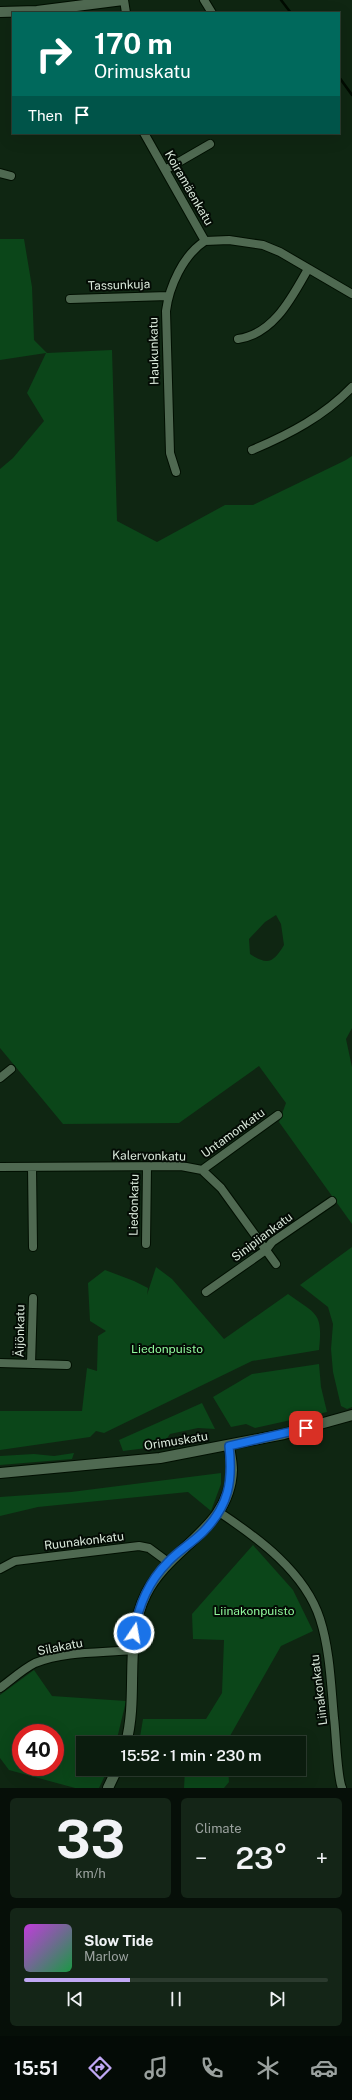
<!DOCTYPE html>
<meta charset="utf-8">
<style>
:root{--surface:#0b1c0e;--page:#142517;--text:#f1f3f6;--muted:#9aa19e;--line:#2b3a2e;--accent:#c0a8f4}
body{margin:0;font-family:"Public Sans",sans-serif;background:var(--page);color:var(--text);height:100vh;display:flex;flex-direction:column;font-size:15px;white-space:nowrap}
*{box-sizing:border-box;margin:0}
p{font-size:13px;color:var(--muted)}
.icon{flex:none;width:22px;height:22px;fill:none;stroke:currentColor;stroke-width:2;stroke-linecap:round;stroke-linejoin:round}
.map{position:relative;height:1788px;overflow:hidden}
.details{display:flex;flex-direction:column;gap:10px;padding:10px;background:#060f08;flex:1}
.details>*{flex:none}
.guide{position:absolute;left:12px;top:12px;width:328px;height:122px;border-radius:0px;box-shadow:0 4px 16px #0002,0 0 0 1px var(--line);background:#00695c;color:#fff;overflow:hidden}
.speed{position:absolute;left:12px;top:1724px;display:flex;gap:8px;font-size:20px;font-weight:700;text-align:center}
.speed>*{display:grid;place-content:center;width:52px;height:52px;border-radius:50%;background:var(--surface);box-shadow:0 4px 16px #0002,0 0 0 1px var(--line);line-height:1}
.speed .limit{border:6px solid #d22;background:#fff;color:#111}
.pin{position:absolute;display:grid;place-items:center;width:34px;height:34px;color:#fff;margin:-17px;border-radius:8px;box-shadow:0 2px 6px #0006}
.me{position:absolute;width:44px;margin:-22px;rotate:12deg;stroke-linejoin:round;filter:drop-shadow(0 0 3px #0008)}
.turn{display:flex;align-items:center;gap:14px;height:84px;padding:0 16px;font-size:18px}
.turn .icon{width:52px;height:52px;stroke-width:2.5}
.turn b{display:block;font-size:28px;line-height:34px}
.then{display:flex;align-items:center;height:38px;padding:0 16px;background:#0003;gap:8px;font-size:15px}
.big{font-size:30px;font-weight:600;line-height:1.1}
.details .tile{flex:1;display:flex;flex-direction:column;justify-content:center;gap:6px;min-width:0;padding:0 14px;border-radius:6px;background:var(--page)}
.details .dial{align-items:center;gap:0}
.dial b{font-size:52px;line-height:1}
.song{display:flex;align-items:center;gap:12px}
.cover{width:48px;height:48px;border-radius:6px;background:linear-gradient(135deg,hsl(290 70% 55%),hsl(140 70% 35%))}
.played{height:4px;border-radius:2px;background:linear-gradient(90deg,var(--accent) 35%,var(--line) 35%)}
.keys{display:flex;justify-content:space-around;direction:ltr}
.heat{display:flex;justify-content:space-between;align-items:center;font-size:22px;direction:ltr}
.details .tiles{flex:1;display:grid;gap:10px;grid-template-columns:1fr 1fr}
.tile:last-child{grid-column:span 2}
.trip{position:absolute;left:76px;top:1736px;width:230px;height:40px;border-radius:0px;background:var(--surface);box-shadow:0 4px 16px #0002,0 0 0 1px var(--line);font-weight:600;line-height:40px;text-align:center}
.menu{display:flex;height:64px;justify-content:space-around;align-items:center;background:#040b06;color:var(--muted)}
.menu .icon{width:28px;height:28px}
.menu .active{color:var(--accent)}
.menu b{font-size:18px;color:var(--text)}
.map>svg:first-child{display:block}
.green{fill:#0b4619;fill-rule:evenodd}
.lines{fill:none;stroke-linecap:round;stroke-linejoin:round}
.stream{stroke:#000b00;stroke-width:2.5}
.minor-casing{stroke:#000f01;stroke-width:10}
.tertiary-casing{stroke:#000f01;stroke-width:12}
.secondary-casing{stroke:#000f01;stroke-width:12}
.minor{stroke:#4f6951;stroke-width:8}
.tertiary{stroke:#4f6951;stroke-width:10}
.secondary{stroke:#4f6951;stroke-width:10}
.route-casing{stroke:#114b97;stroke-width:10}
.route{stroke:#1a73e8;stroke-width:7}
.labels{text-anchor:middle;stroke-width:4;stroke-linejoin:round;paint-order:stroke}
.street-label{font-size:12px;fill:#d9e8da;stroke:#040c05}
.park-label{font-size:12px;fill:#91f99d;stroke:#040c05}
</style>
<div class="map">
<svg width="352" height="1788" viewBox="0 0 352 1788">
<rect width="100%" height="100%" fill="#0f2612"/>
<!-- green -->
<path class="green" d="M0,239H24L32,287L34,340L47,353L112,350L117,521L157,542L225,505H253L346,460L352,456V1028L346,1039L352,1067V1224L279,1122L286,1103L259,1066L179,1123L63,1124L0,1048V469L13,458L44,421L27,393L46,353L0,360ZM276,915L281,924L284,945C274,962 268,966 250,954L249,939L265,922Z
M352,1247V1407L347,1409L341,1406L333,1372L331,1349L333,1324L328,1307L300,1285Z
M156,1267L172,1279L224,1339L288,1294C317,1315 323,1312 319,1350L252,1361L104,1433L96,1431L90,1437L0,1450V1411H82L87,1368L97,1371L98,1336L106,1331L90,1321L88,1283L105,1270L134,1281L148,1288L147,1295Z
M319,1364L321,1387L327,1412L255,1428L246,1424L231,1427L213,1397L252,1374Z
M202,1403L215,1429L198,1428L170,1434L162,1446L123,1451L119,1440Z
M74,1453L72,1459L0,1465V1456L34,1454L54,1456Z
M221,1473V1484L211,1511L188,1492L38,1507L0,1516V1497L71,1492Z
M253,1545L293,1590L313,1631L281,1646L226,1743H139L143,1719H206L222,1693L224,1640L193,1639L192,1614Z
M34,1670L52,1696L126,1701L116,1743H83V1769H108L99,1788H75L9,1770L0,1758V1695ZM21,1733H55V1767H21Z
M185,1769H228L229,1782L224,1788H184Z"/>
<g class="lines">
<!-- stream -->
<path class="stream" d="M281,0L291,13
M339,77L352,95"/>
<defs>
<path id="minor" d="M124,0L126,13
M204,0L212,13
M144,133L205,241L229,240L263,245L280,252L352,294
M165,170L210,144
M0,173L11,176
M70,299L168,296
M238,339C274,334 292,297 308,269
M252,450C290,434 324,416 352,387
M176,472L170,453L166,311C169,287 183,255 205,241
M0,1078L11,1069
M0,1167L181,1166L202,1170L221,1188L276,1264
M32,1167L33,1247
M202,1170L278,1115
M146,1244L147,1167
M206,1292L266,1250L272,1242L332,1201
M0,1363L67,1365
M31,1364L33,1298
M219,1512C258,1538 305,1572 320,1619C330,1650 331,1686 334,1718C336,1733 337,1777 342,1788
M0,1569L15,1561L139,1546L149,1548L168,1562
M0,1688C11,1680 23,1669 35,1663C65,1651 101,1653 133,1650"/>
<path id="tertiary" d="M0,12L37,11L123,0
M126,1743C139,1694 123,1640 146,1594C170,1546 230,1529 232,1470C232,1462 230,1453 229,1446
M108,1788L117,1769"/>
<path id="secondary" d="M0,1473L160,1458L284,1434L352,1415"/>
</defs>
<!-- minor casing -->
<use href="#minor" class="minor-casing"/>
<!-- tertiary casing -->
<use href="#tertiary" class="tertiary-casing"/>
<!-- secondary casing -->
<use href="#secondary" class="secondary-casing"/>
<!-- minor -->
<use href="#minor" class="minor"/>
<!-- tertiary -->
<use href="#tertiary" class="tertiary"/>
<!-- secondary -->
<use href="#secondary" class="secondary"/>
</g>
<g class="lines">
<defs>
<path id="route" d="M134,1633C138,1607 149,1581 168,1562C178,1551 192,1543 203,1532C229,1506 233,1481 229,1446L306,1428"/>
</defs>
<!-- route casing -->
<use href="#route" class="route-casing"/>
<!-- route -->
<use href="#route" class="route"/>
</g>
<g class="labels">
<!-- street labels -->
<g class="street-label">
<text transform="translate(189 188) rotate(60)" y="4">Koiramäenkatu</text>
<text transform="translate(119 285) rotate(-2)" y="4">Tassunkuja</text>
<text transform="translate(154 351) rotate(-91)" y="4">Haukunkatu</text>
<text transform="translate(233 1133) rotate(-36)" y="4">Untamonkatu</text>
<text transform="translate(149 1156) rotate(1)" y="4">Kalervonkatu</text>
<text transform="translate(134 1205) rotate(-89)" y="4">Liedonkatu</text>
<text transform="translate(262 1237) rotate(-37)" y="4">Sinipiiankatu</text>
<text transform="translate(20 1331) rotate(-89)" y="4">Äijönkatu</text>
<text transform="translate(176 1441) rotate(-9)" y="4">Orimuskatu</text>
<text transform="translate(84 1541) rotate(-7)" y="4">Ruunakonkatu</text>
<text transform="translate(60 1647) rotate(-11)" y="4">Silakatu</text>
<text transform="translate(319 1690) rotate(-97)" y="4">Liinakonkatu</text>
</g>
<!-- park labels -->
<g class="park-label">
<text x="167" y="1353">Liedonpuisto</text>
<text x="254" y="1615">Liinakonpuisto</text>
</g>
</g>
</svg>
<div class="speed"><div class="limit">40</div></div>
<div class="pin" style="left:306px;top:1428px;background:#d93025"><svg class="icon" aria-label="arrive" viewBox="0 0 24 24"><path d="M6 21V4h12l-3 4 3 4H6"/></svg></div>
<svg class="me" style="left:134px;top:1633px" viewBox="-20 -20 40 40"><circle r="17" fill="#1a73e8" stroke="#fff" stroke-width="3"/><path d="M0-11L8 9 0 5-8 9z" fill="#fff"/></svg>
<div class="trip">15:52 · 1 min · 230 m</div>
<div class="guide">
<div class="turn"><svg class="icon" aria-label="right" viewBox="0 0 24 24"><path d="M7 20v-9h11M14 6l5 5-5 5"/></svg><div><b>170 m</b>Orimuskatu</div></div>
<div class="then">Then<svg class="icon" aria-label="arrive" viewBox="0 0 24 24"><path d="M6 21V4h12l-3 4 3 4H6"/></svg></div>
</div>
</div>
<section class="details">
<div class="tiles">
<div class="tile dial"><b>33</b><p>km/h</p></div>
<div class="tile"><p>Climate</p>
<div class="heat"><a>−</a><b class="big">23°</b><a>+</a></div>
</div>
<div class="tile">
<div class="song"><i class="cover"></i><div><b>Slow Tide</b><p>Marlow</p></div></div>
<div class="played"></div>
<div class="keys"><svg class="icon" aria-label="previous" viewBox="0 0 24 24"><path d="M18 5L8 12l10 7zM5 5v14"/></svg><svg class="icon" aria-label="pause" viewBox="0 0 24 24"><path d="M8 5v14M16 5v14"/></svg><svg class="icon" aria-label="next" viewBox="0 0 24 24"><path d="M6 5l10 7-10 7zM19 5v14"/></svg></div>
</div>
</div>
</section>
<nav class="menu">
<b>15:51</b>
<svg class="icon active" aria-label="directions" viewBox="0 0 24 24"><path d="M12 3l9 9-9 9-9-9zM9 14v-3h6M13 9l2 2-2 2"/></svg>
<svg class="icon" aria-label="music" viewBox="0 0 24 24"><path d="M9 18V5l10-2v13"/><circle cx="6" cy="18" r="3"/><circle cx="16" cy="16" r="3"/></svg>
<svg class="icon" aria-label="phone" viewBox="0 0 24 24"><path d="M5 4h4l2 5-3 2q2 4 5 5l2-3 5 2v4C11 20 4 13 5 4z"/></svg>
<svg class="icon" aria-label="climate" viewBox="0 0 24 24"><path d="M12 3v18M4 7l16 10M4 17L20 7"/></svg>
<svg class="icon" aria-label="car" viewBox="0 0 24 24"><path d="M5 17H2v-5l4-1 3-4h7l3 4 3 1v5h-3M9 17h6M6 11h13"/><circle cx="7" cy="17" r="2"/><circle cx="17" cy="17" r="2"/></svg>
</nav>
